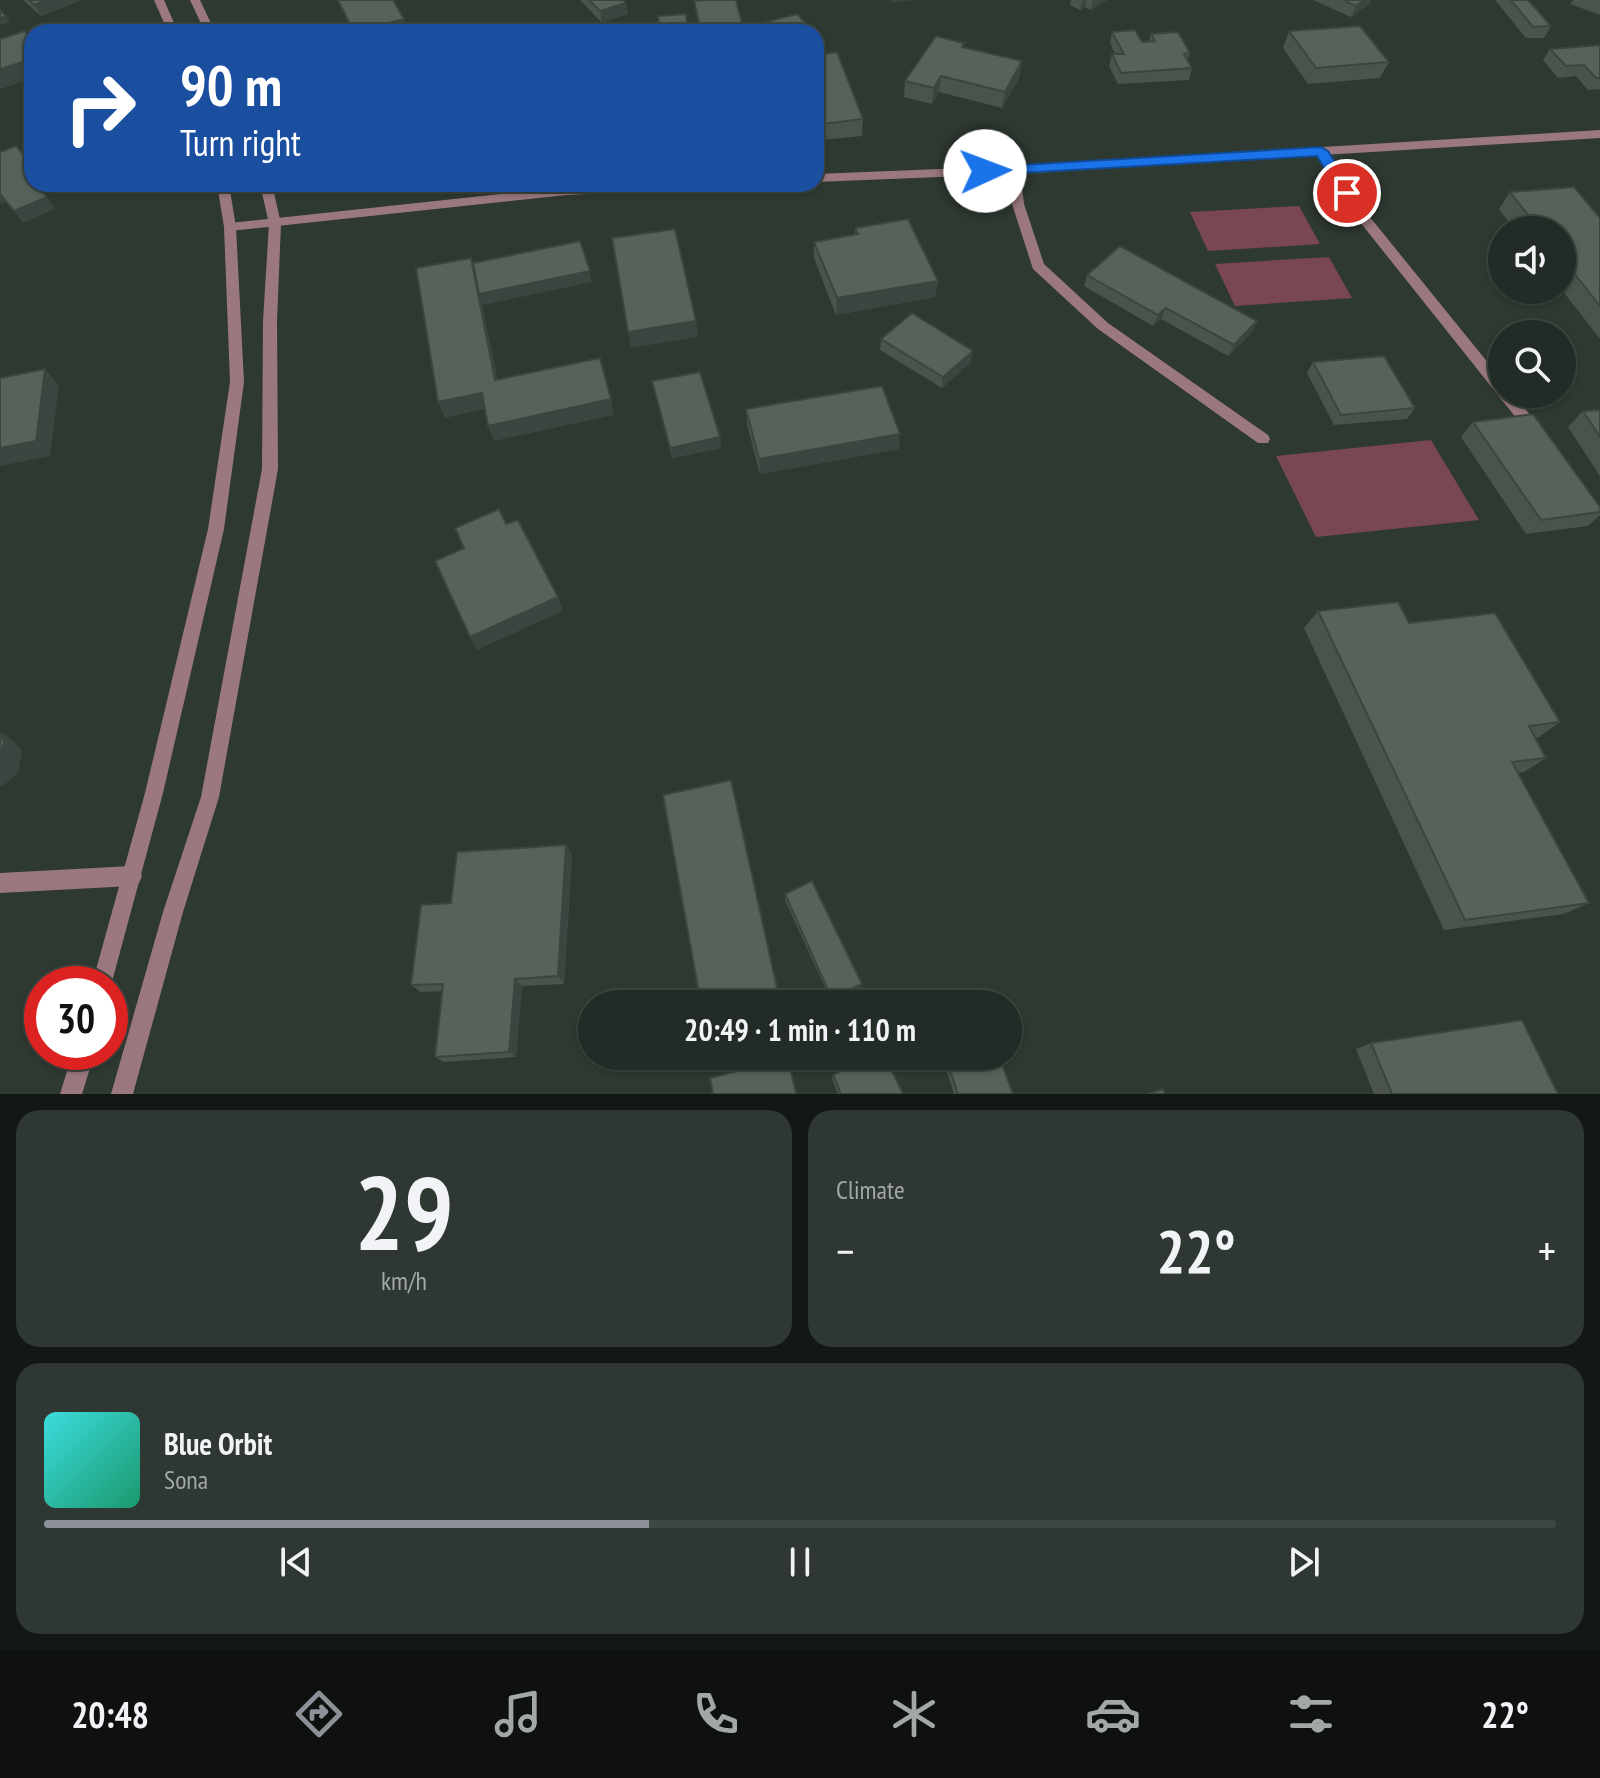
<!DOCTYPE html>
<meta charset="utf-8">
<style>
:root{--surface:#222b25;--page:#2e3732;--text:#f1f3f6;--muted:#a2a7a7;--line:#3f4742;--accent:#8c9099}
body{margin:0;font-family:"PT Sans Narrow",sans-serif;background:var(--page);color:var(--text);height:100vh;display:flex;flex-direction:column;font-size:30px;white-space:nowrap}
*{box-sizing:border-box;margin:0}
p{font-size:26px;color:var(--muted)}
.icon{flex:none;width:44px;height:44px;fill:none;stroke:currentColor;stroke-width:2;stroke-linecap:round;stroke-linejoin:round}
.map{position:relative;height:1094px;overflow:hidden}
.side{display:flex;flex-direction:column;gap:16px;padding:16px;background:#131814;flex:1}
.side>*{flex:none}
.banner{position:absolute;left:24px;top:24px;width:800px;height:168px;border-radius:24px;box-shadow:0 2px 6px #0004,0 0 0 2px var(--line);background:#1a4fa0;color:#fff;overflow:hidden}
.buttons{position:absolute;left:1488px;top:216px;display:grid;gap:16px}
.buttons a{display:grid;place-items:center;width:88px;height:88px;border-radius:50%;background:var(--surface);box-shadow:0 2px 6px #0004,0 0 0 2px var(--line);font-size:40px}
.speed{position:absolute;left:24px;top:966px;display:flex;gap:16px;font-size:40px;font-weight:700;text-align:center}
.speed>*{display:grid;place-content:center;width:104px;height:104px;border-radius:50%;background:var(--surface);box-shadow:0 2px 6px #0004,0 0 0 2px var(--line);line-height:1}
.speed .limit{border:12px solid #d22;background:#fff;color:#111}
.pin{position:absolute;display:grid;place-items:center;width:68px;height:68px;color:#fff;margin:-34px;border:4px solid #fff;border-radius:50%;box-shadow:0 2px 8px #0007}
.me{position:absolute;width:88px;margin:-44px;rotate:88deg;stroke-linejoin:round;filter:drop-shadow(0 0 6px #0008)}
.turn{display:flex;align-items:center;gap:28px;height:168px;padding:0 24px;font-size:36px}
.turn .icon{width:104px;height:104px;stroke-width:2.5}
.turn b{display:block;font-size:56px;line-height:68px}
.big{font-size:60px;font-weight:700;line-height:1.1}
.side .tile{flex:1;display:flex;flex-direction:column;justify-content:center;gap:12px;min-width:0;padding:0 28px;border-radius:24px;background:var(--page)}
.side .dial{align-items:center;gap:0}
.dial b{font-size:104px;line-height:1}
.song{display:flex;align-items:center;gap:24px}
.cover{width:96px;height:96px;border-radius:12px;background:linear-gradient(135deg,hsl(180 70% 55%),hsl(160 70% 35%))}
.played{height:8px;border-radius:4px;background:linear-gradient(90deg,var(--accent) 40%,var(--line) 40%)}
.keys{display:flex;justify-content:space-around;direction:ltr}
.heat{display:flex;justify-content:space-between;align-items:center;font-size:44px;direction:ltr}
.side .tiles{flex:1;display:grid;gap:16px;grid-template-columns:1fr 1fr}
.tile:last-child{grid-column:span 2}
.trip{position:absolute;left:578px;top:990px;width:444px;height:80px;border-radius:40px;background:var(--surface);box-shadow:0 2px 6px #0004,0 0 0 2px var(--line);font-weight:700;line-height:80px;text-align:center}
.tabs{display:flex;height:128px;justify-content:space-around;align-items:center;background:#0e110f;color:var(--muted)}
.tabs .icon{width:56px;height:56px}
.tabs .on{color:var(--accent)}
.tabs b{font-size:36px;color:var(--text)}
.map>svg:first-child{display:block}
.green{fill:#794753}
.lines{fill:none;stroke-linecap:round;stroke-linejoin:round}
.service{fill:#9a787e;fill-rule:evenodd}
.minor{fill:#9a787e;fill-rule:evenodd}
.tertiary{fill:#9a787e;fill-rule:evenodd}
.wall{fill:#4a544d}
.shaded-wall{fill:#3c453f}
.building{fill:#56625a;stroke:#3c453f;stroke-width:2}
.route{fill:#1a73e8;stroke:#114b97;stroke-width:2}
</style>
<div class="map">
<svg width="1600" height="1094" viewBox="0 0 1600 1094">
<rect width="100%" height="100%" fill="#2e3931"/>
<!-- green -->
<path class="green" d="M1299,206L1320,244L1208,251L1190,212Z
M1329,257L1352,298L1235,306L1215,264Z
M1431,440L1479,520L1316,537L1276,456Z"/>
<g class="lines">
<!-- service -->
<path class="service" d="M1321,147L1325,148L1365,211L1502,380V394H1513L1539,426L1541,430L1539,434H1529L1356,217L1315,151Z
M1014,166L1020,170L1024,204L1044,264L1108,323L1268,435L1270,439L1268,443H1258L1098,329L1033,269L1012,204L1008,170Z
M132,866L139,869L142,876L139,883L132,886L0,893V873Z"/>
<!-- minor -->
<path class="minor" d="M1600,130V138L1014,174L816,182V174L1014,166Z
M628,184H712L706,188L567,195L230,231L224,227L230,223L567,187Z"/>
<!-- tertiary -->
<path class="tertiary" d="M154,0H164L178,32H168Z
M190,0H200L215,32H205Z
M217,184H229L236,227L244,382L224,529L163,793L110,989V984H92L145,793L208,529L230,382L224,227Z
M260,184H272L281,224L277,321L278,469L219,797L183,912L133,1094H111L163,912L201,797L262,469L263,321L269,224Z
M73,1052H95L82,1094H60Z"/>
</g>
<!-- wall -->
<path class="wall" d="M23,0H82L41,16Z
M337,0H393L408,30L402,32H353Z
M580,0H623L626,3L628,14L602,23Z
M1070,0H1107L1091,10L1085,7L1080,10L1070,5L1071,1Z
M1313,0H1371L1369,4L1351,17Z
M1495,0H1528L1551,26L1544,38H1526Z
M1573,0H1600V15L1570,4Z
M694,1L743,28L814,32H699Z
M1289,31L1389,62L1380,78L1308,84L1283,48Z
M1112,32L1142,42L1149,41L1151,34L1190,53L1187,60L1192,68L1189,80L1118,84L1109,66L1112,54H1115L1110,43Z
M1600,45V89L1588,90L1576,76L1558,78L1543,60L1550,49Z
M964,47L1022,61L1019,78L1002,108L939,92L932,104L904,97L905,81Z
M816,55L863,119L862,136L822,140L816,121Z
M1510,192L1600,218V339L1562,290V230H1515L1499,209Z
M855,228L938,281L935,297L836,315L814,258V242L855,235Z
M1087,275L1257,321L1252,332L1228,356L1161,319L1153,326L1084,286Z
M881,339L971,362L942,388L880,350Z
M1313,362L1415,408L1407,419L1334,425L1307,373Z
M652,381L720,437L721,448L672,458Z
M746,409L899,449L760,474L747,424Z
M1600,410V476L1568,427L1583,411Z
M1473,422L1600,507V515L1588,526L1526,534L1461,437Z
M1318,611L1409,623L1560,722L1539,737L1535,738L1546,758L1524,772L1518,773L1589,903L1564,914L1444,930L1304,628Z
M566,845L572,855L564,984L522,986L516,1057L444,1062L435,1057L442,991L421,992L411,985L451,903Z
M785,894L862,984L861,989L832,1003L785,900Z
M1371,1043L1558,1094H1374L1356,1049Z
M942,1056H999L1013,1094H954Z
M833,1075L903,1094H838L832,1079Z"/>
<!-- shaded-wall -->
<path class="shaded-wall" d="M46,0H82L41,16L34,5Z
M892,0H912L892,3Z
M1082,0H1086L1085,7L1080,10Z
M1093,0H1107L1091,10Z
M1364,0H1371L1369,4L1351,17L1356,6Z
M626,3L628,14L602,23L600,11Z
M6,16L10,22L0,25V18Z
M404,19L408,30L402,32H354Z
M32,59V79L0,89V69Z
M1022,61L1019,78L1002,108L1005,92Z
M941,76L939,92L932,104L934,88Z
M35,184H53L39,190Z
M0,194L6,202L0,204Z
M47,197L55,209L23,223L14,211Z
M471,258L476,274L590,271L592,282L483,305L482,304L501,395L495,380Z
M938,281L935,297L836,315L837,298Z
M1166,308L1161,319L1153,326L1158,315Z
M696,321L698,337L631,348L628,332Z
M1257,321L1252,332L1228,356L1234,345Z
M973,351L971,362L942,388L943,377Z
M45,369L59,385L50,456L0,466V448Z
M482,393L488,408L445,418L438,402Z
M611,399L614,415L494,441L488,426Z
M900,434L899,449L760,474L759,459Z
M720,437L721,448L672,458L670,448Z
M558,597L563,611L477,650L470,637Z
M0,732L14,741L22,752L18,773L2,787L0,786Z
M566,845L572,855L564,984L558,976Z
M515,979L522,986L516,1057L509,1052Z
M862,984L861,989L832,1003V999Z
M778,992L779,999L759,1004H733Z"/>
<!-- building -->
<path class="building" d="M29,0H46L34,5Z
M338,0H393L404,19L354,32Z
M589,0H623L626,3L600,11Z
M707,0H736L743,28L797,14L814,32H701L694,1Z
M1343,0H1364L1356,6Z
M1511,0H1528L1551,26L1533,27Z
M0,10L6,16L0,18Z
M686,14L688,32H660L658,16Z
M1360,26L1389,62L1316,68L1289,31Z
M1135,30L1142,42L1155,41L1151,34L1178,32L1190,53L1184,54L1192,68L1121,73L1112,54H1124L1112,32Z
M25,31L32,43V59L0,69V39Z
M936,36L964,43L962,47L1022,61L1005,92L941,76L934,88L905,81Z
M1600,45V78H1596L1584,65L1566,66L1550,49Z
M837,52L863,119L823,124L816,104V55Z
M16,146L29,161L32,160V184H36L47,197L14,211L0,194V152Z
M1574,187L1600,218V306L1562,258V230H1540L1510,192Z
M908,219L938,281L837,298L814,242L858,234L855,228Z
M675,229L696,321L628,332L612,238Z
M580,241L590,271L479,294L473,263Z
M1120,246L1257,321L1234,345L1166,308L1158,315L1087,275Z
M471,258L495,380L600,358L611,399L488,426L482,393L438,402L416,268Z
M912,313L973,351L943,377L881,339Z
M1384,356L1415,408L1341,415L1313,362Z
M45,369L36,441L0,448V378Z
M700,372L720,437L670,448L652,381Z
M882,386L900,434L759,459L746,409Z
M1600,410V437L1583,411Z
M1533,414L1600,507V512L1541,520L1473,422Z
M499,509L506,524L518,520L558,597L470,637L435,561L464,548L455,528Z
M1398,602L1409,623L1495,613L1560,722L1529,726L1546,758L1512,762L1589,903L1465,920L1318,611Z
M0,735L4,741L0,759Z
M731,780L778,992L733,1004H701L663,795Z
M566,845L558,976L515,979L509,1052L435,1057L443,984L411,985L421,905L451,903L457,852Z
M812,881L862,984L832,999L785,894Z
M976,989L981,1004L928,1003Z
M1522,1020L1558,1094H1392L1371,1043Z
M868,1056H885L903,1094H841L833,1075Z
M945,1056H999L1013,1094H958Z
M788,1058L796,1094H713L710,1078Z
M1163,1089L1165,1094H1147Z"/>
<!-- route -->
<path class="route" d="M1321,147L1328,151L1354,193L1352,197H1342L1317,156L985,175L978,171L985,167Z"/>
</svg>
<div class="buttons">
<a><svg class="icon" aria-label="sound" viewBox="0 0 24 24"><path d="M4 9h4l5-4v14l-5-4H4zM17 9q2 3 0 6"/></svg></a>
<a><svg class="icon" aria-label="search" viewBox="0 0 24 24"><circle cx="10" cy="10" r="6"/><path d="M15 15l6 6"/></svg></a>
</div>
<div class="speed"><div class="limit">30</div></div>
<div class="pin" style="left:1347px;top:193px;background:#d93025"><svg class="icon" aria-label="arrive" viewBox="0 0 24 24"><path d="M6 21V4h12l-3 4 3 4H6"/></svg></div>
<svg class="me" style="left:985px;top:171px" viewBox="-20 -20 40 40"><circle r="19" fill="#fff"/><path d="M0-13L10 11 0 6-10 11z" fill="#1a73e8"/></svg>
<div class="trip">20:49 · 1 min · 110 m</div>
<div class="banner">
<div class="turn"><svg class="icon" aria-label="right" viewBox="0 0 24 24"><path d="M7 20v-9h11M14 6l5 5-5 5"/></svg><div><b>90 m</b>Turn right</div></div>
</div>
</div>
<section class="side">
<div class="tiles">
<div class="tile dial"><b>29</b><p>km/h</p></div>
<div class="tile"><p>Climate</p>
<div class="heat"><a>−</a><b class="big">22°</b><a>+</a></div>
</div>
<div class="tile">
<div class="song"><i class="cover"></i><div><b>Blue Orbit</b><p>Sona</p></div></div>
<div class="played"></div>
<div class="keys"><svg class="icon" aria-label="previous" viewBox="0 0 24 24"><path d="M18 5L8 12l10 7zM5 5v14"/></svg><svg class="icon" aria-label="pause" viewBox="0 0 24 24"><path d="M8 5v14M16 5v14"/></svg><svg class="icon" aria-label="next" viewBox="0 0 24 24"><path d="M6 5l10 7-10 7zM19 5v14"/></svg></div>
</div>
</div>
</section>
<nav class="tabs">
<b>20:48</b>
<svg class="icon on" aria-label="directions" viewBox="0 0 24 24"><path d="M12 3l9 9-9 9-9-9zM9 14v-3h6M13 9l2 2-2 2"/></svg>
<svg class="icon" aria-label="music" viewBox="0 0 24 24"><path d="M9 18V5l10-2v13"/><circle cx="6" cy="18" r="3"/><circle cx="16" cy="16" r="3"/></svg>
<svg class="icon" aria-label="phone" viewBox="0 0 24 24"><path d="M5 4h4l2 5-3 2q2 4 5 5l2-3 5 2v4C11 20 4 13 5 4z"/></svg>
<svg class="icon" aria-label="climate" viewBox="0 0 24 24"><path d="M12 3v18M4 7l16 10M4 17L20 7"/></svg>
<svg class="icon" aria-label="car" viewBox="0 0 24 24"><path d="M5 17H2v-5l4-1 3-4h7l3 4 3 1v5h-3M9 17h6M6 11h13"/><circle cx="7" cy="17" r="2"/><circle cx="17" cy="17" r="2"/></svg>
<svg class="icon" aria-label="filters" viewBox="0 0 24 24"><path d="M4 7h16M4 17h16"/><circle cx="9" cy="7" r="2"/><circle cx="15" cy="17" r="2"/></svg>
<b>22°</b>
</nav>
